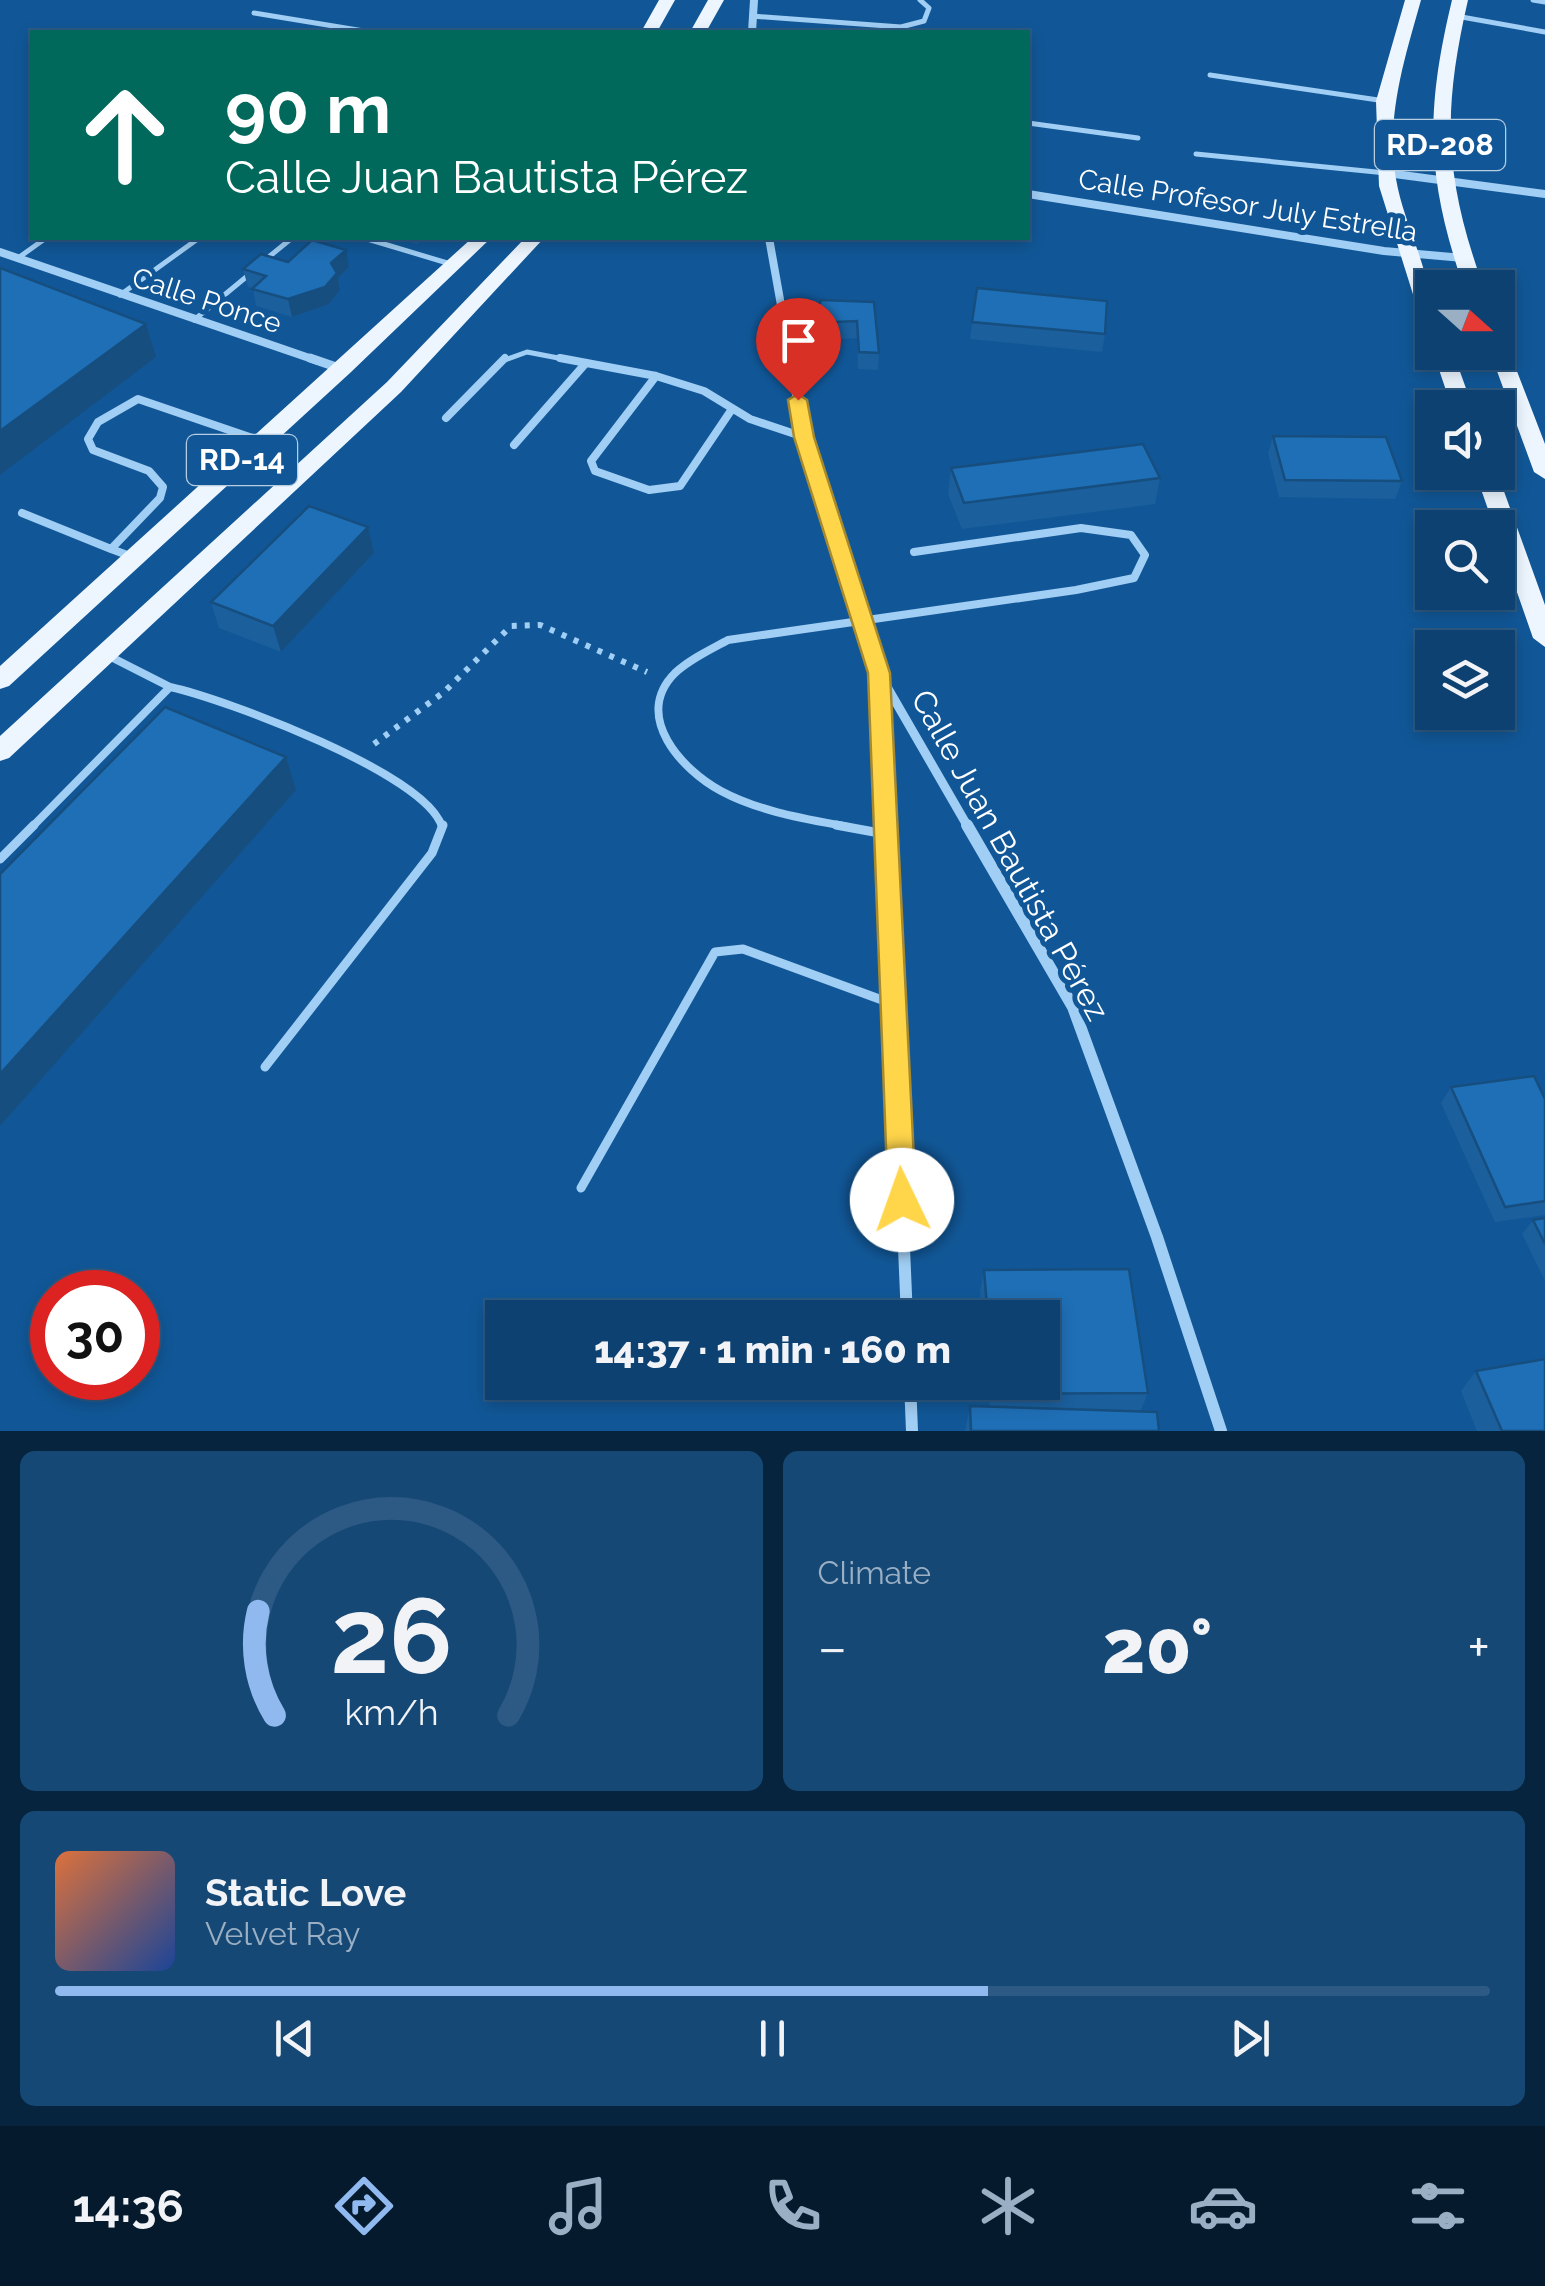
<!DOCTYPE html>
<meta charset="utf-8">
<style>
:root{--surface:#0d4171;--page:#164876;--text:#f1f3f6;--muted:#9aafc3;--line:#2d5a84;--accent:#90b9f0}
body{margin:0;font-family:Raleway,sans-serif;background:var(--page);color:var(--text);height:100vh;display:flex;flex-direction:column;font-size:38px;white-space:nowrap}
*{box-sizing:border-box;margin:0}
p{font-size:32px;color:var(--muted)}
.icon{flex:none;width:55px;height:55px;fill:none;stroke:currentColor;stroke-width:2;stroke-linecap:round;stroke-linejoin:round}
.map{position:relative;height:1431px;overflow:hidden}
.details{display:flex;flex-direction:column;gap:20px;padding:20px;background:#07243e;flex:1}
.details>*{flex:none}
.top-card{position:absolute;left:30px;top:30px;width:1000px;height:210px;border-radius:0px;box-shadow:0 5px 15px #0003,0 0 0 2px var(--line);background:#00695c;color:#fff;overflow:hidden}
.needle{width:65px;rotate:111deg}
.tools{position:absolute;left:1415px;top:270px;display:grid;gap:20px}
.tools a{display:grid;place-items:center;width:100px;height:100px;border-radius:0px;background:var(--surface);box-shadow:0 5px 15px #0003,0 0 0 2px var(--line);font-size:50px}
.speed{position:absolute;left:30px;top:1270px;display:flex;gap:20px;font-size:50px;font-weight:700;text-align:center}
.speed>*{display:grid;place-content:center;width:130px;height:130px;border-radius:50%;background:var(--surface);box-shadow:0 5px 15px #0003,0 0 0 2px var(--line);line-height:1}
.speed .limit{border:15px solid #d22;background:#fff;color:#111}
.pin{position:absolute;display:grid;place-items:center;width:85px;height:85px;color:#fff;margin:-102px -42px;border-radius:50% 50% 50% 0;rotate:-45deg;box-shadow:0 0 10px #0007}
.pin .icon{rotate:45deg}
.me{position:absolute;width:110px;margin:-55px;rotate:357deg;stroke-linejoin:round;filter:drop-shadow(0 0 8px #0008)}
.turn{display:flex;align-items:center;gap:35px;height:210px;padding:0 30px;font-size:45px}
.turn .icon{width:130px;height:130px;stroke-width:2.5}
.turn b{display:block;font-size:70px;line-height:85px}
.big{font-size:75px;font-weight:800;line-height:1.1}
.details .tile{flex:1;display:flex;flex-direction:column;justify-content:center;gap:15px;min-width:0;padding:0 35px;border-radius:15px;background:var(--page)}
.details .dial{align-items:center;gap:0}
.dial svg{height:260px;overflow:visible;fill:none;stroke:var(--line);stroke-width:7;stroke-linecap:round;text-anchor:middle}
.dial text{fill:var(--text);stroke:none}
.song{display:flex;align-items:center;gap:30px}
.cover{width:120px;height:120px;border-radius:15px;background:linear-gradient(135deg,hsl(20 70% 55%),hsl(220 70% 35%))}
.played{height:10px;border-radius:5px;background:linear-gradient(90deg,var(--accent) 65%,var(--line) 65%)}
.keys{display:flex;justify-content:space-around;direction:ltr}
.heat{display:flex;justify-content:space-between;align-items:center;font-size:55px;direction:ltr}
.details .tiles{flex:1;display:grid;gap:20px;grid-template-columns:1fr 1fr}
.tile:last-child{grid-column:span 2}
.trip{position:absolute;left:485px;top:1300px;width:575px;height:100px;border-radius:0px;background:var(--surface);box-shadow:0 5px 15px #0003,0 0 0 2px var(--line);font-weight:800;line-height:100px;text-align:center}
.tabs{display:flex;height:160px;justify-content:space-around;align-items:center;background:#051a2d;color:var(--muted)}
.tabs .icon{width:70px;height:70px}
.tabs .on{color:var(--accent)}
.tabs b{font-size:45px;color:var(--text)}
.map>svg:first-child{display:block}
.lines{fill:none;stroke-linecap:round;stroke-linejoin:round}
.path{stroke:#a1cef4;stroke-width:6;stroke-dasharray:5 8;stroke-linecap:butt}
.lane-far2{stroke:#a1cef4;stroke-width:5}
.lane-far1{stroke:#a1cef4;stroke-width:8}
.lane{stroke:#a1cef4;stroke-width:9}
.street-far2{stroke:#a1cef4;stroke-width:8}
.street-far1{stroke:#a1cef4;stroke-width:9}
.street{stroke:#a1cef4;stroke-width:12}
.primary{fill:#edf6ff;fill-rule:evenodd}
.wall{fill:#1b5f9d}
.shaded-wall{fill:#164e7f}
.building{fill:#1f6fb6;stroke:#164e7f;stroke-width:2.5}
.route{fill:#ffd54a;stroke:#a68a30;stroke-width:2.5}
.labels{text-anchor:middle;stroke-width:10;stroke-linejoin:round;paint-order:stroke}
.far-street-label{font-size:28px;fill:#fff;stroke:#115797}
.shield{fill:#115797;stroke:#b8cde0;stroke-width:2.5}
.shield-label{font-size:30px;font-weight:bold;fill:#fff}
.street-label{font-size:32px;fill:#fff;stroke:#115797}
</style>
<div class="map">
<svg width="1545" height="1431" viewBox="0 0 1545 1431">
<rect width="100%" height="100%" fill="#115797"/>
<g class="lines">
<!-- path -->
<path class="path" d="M374,744L444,692L511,626L540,625L647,672"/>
<!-- lane-far2 -->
<path class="lane-far2" d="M1533,0L1545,2
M254,13L370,32
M752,16L901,27L924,21L929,8L920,0
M1456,16L1545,32
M1210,75L1385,101
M1028,123L1138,138
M1196,154L1386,173
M364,238L454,265
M18,258L46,238
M265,260L292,238
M120,295L199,238
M194,320L251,273
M502,361L527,352L574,361"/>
<!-- lane-far1 -->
<path class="lane-far1" d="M560,358L656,376L704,391L750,419L804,437
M656,376L591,461L595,471L649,490L680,486L732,409
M446,418L505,358
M514,445L585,364
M22,513L111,549
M130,556L111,549L160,498L163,487L149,471L93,450L88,439L98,422L138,399L258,440
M107,655L170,687
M32,827L170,687C225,699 427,774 442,827
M849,827C807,819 760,812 721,791C682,770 632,716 675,673C690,659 710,650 728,640L1076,590L1134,578L1145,555L1131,535L1081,528L914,552"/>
<!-- lane -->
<path class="lane" d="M836,825L885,834
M0,859L34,825
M265,1067L432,853L443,825
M581,1188L715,952L743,949L893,1004"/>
<!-- street-far2 -->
<path class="street-far2" d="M752,32L754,0
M1387,173L1545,194
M1028,194L1384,251L1463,258
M769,238L791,361
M0,252L318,361"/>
<!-- street-far1 -->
<path class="street-far1" d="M310,358L342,369
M790,358L804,437L879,673L968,827
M879,674L886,827"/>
<!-- street -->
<path class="street" d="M886,825L907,1318
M967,825L1073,1007L1157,1237L1221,1431
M910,1382L912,1431"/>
<!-- primary -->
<path class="primary" d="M659,0H675L657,32H641Z
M708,0H724L706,32H690Z
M1405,0H1421C1404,61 1383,124 1398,189C1409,237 1435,279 1432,329L1422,323L1379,186L1376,101Z
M1452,0H1468C1442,113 1444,178 1484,288H1464C1426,177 1425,113 1452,0Z
M472,238H491L350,373L9,686L0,689V666Z
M525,238H544L401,392L9,758L0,761V736L387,382Z
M1498,342L1508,348L1545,444V479L1534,472L1490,352H1498Z
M1433,352H1453L1473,408H1452Z
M1475,472H1497L1545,605V647L1533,638Z"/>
</g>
<!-- wall -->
<path class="wall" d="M396,238H424L417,244Z
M349,267L338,278L340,290L329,304L292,317L256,306L253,288L248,287L243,269Z
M977,288L1105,334L1102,352L970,339Z
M874,302L879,353L878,370L858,369L857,338L813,341V323Z
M1273,436L1402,481L1395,499L1279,497L1268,453Z
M951,468L1160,478L1155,504L962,529L948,494Z
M374,553L281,652L219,628L211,602Z
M1451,1087L1545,1099V1215L1495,1222L1441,1103Z
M1545,1218V1281L1522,1234L1533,1220Z
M984,1270L1148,1393L1140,1412L1159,1431H965L970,1406L990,1407L988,1382H1042V1318H982L980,1292Z
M1476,1371L1545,1431H1477L1461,1391Z"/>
<!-- shaded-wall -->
<path class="shaded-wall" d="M346,250L349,267L338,278L340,290L329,304L292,317L288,299Z
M146,324L156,357L0,475V431Z
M368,527L374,553L281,652L273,626Z
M286,757L296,790L0,1126V1074Z"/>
<!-- building -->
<path class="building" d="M312,240L346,250L331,263L337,273L325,287L288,299L252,289L266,276L243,269L261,254L288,262Z
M0,268L146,324L0,431Z
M977,288L1107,301L1105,334L972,322Z
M821,300L874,302L879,353L859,352L857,321L813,323Z
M1273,436L1386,437L1402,481L1285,480Z
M1143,444L1160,478L964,503L951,468Z
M309,506L368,527L273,626L211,602Z
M165,707L286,757L0,1074V874Z
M1534,1076L1545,1099V1201L1505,1207L1451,1087Z
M1545,1218V1244L1533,1220Z
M1129,1269L1148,1393L995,1394L994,1382H1042V1318H988L984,1270Z
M1545,1359V1431H1502L1476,1371Z
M970,1406L1157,1412L1159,1431H971Z"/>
<!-- route -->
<path class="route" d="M798,394L807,400L814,437L890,673L916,1200L912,1209L902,1213L892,1209L888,1200L868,673L794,437L788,400Z"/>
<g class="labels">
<!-- far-street labels -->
<g class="far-street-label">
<text transform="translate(1248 205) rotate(9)" y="10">Calle Profesor July Estrella</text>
<text transform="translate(207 300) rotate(18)" y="10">Calle Ponce</text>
</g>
<!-- shield labels -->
<g class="shield">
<rect x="1375" y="120" width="130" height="50" rx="8"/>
<rect x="187" y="435" width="110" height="50" rx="8"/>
</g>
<g class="shield-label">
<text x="1440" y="155">RD-208</text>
<text x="242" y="470">RD-14</text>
</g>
<!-- street labels -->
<g class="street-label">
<text transform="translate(1010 855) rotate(61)" y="11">Calle Juan Bautista Pérez</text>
</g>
</g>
</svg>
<div class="tools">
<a><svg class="needle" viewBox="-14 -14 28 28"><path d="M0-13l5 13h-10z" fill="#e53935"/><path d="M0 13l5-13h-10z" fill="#9aafc3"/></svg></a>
<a><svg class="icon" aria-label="sound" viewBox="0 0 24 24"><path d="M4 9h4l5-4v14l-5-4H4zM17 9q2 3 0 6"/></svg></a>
<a><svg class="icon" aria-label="search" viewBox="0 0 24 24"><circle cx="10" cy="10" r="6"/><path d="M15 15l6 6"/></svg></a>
<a><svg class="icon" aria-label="layers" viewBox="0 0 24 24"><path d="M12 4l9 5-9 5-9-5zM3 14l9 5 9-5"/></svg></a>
</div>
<div class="speed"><div class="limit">30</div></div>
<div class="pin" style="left:798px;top:400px;background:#d93025"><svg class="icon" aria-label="arrive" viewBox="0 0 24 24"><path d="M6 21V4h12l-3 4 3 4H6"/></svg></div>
<svg class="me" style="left:902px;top:1200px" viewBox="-20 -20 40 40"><circle r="19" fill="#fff"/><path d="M0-13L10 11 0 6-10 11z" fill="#ffd54a"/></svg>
<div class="trip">14:37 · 1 min · 160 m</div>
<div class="top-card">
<div class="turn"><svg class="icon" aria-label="ahead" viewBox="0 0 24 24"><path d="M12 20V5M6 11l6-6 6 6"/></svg><div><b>90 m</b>Calle Juan Bautista Pérez</div></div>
</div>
</div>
<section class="details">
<div class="tiles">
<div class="tile dial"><svg viewBox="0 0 100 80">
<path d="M14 69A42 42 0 1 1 86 69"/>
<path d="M14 69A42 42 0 0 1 9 37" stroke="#90b9f0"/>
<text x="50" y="56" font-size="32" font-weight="700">26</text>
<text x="50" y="72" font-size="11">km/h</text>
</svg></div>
<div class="tile"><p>Climate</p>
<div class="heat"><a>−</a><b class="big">20°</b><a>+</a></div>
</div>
<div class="tile">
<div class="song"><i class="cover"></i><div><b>Static Love</b><p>Velvet Ray</p></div></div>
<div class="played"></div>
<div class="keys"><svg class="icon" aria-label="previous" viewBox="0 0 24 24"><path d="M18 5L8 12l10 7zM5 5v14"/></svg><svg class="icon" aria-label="pause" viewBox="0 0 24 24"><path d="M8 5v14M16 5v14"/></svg><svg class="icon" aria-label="next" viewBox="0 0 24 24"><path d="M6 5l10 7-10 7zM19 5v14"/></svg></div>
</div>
</div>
</section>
<nav class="tabs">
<b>14:36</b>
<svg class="icon on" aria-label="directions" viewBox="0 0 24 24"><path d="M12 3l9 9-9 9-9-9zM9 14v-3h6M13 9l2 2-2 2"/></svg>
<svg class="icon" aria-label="music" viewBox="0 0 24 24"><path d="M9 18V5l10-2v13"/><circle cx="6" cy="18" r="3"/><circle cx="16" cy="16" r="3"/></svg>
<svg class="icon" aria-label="phone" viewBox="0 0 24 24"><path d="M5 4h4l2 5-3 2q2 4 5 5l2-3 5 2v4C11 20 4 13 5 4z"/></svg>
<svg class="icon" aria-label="climate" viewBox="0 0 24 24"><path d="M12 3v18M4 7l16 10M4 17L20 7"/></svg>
<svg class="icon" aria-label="car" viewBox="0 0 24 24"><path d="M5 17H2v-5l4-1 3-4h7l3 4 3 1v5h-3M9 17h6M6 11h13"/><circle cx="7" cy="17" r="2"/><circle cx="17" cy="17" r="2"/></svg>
<svg class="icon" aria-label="filters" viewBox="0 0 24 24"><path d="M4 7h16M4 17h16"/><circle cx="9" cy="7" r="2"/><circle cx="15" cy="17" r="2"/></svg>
</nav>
